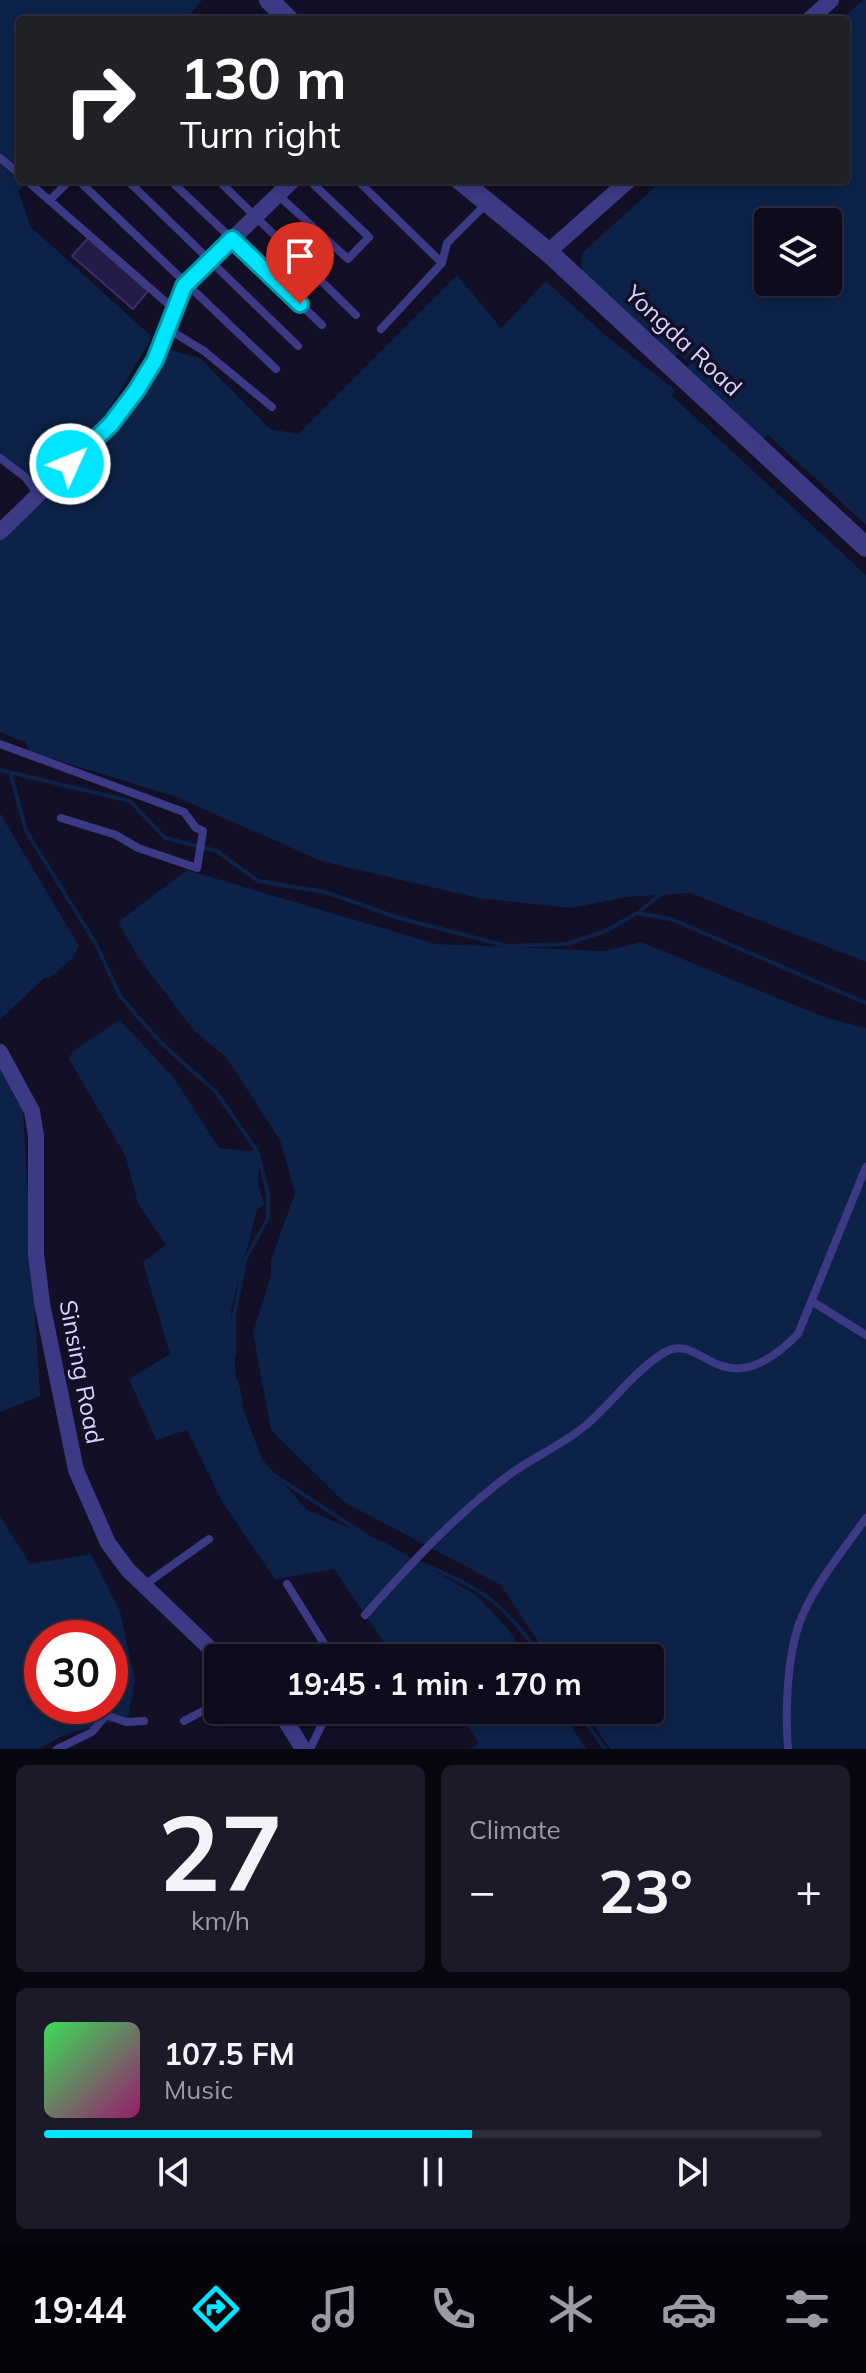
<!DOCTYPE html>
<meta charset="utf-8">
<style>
:root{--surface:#0e0b1c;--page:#1c1929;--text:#f1f3f6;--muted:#9b9ba3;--line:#2e2b3b;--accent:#00e5ff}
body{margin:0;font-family:Mulish,sans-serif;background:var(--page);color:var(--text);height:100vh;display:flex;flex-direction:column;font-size:30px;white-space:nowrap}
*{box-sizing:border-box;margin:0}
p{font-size:26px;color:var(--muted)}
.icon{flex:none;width:44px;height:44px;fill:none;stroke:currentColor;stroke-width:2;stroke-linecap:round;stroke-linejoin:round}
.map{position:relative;height:1749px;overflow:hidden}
.sheet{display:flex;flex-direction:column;gap:16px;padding:16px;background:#08060f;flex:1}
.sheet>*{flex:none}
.banner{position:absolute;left:16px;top:16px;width:834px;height:168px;border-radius:8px;box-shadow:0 4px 12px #0003,0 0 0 2px var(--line);background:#202124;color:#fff;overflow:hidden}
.tools{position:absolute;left:754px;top:208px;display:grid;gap:16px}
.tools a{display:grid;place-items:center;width:88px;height:88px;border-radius:8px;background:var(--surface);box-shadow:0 4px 12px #0003,0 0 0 2px var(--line);font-size:40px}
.speed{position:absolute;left:24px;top:1620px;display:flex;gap:16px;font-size:40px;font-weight:700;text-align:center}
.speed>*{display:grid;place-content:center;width:104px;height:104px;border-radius:50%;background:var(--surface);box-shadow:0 4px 12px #0003,0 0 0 2px var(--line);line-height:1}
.speed .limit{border:12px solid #d22;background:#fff;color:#111}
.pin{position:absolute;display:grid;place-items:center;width:68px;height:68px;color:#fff;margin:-82px -34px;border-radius:50% 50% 50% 0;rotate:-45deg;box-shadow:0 0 8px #0007}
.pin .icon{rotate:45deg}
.me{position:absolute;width:88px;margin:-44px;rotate:46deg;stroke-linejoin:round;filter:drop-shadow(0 0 6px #0008)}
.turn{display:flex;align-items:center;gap:28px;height:168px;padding:0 32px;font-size:36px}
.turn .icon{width:104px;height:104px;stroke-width:2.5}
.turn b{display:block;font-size:56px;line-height:68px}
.big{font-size:60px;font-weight:700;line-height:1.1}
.sheet .tile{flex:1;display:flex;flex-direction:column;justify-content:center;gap:12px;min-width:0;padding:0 28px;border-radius:12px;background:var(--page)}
.sheet .dial{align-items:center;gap:0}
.dial b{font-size:104px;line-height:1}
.song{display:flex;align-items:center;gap:24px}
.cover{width:96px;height:96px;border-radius:12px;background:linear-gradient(135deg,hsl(130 70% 55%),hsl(320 70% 35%))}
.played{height:8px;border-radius:4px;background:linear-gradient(90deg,var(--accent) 55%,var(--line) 55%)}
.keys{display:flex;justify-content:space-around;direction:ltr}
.heat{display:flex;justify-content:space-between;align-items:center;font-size:44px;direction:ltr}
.sheet .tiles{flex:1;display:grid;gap:16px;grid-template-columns:1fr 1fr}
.tile:last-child{grid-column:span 2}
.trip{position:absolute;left:204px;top:1644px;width:460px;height:80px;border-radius:8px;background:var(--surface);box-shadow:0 4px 12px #0003,0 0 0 2px var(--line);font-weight:700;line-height:80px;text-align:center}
.tab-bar{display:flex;height:128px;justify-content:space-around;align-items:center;background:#06040b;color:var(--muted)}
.tab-bar .icon{width:56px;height:56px}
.tab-bar .selected{color:var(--accent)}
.tab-bar b{font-size:36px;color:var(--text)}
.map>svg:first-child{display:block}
.water{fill:#0c2248;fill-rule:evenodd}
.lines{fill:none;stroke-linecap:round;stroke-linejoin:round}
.stream{stroke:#0c2248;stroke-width:4}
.building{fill:#241b47;stroke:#3b2d73;stroke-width:2}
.service{stroke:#3d3a85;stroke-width:8}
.minor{stroke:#3d3a85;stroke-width:16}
.tertiary{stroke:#3d3a85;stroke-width:20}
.route-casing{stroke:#0095a6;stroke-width:20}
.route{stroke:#00e5ff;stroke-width:14}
.labels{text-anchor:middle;stroke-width:7;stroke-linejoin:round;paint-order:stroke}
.street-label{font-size:24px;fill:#d9d4ff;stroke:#130f26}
</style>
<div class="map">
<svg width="866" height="1749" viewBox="0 0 866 1749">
<rect width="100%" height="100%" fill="#130f26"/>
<!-- water -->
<path class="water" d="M0,0H202L185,20H20V180H29L18,191L31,227L152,337L105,417L35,480L0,462Z
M863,0H866V525L768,435L760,442L683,371L690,364L679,354L670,357L581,276L582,253L663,180H846V20H841ZM768,222H828V282H768Z
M457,275L501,328L546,281L604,334L675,390L671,395L866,575V962L690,893L627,897L571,908L478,898L321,861L174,796L30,752L25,742L0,732V540L104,448L139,404L171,350L200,358L270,429L298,434Z
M0,813L79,946L72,959L49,978L45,977L0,1020Z
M187,870L436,944L605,951L641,942L824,1017L866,1028V1749H610L584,1710H650V1658H549L501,1585L344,1502L271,1430L253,1333L271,1275V1260L295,1193L280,1140L226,1057L195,1032L140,960L118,922Z
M120,1020L174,1078L219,1148L260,1152L258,1184L264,1204L257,1210L231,1310L237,1393L262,1459L307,1510L386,1543L476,1595L509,1630L527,1658H408L385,1644L334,1569L275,1579L223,1503L187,1430L156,1440L129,1379L170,1354L143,1262L166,1245L138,1204L126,1157L69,1059L73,1051Z
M0,1068L23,1111L40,1396L0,1412Z
M0,1516L30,1564L91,1554L120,1611L135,1680L128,1718L64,1735L39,1749H0ZM42,1638H110V1706H42Z
M456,1710H561L586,1749H470L479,1743Z"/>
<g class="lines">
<!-- stream -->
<path class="stream" d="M0,770L130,801L165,838L217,851L258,881L325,892L399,918L507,946L566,944L606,931L637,913L671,919L866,1003
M11,775L26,831L96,944L120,996L159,1041L216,1092L257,1151L268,1193V1218L245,1260L234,1315V1356
M637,913L664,892
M236,1380L241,1403
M274,1475L367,1536
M417,1562C479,1586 504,1602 542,1658
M577,1710L605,1749"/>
</g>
<!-- building -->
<path class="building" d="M88,238L148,291L133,309L72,256Z"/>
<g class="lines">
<!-- service -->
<path class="service" d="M0,158L20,174
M26,180L175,310
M78,180L276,369
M127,180L298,346
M170,180L322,325
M218,180L356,315
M357,180L442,263
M278,195L348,259L369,237L309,180
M50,200L70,180
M168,329L204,351L272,407
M381,329L442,263L447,243L486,204
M0,458L25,477L38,494
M0,744L184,812L196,828L203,831L197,868L138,848L116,835L61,818
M813,1302L866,1335
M287,1584L333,1658
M143,1586L209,1539
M365,1615C411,1563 457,1513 513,1472C536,1456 563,1444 585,1426C612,1403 635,1370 665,1352C703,1330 721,1412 798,1334L866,1167
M184,1721L218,1703
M57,1749L92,1732L106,1715L126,1722L144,1721
M310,1749L329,1710
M788,1749C785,1713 787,1661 798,1627C811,1588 843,1551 866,1518"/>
<!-- minor -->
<path class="minor" d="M809,20L831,0
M548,252L629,180
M0,532L111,424L155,360L184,286L293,180
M0,1052L32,1111L36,1136V1254L42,1303L76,1470L108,1543L128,1570L220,1658
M279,1710L303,1749"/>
<!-- tertiary -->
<path class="tertiary" d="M269,0L289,20
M460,180L548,252L866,547"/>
</g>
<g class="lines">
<defs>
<path id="route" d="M70,464L111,424L136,391L155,360L184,286L232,239L300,304"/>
</defs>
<!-- route casing -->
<use href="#route" class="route-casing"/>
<!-- route -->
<use href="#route" class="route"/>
</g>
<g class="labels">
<!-- street labels -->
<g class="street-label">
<text transform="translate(683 341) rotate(43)" y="8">Yongda Road</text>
<text transform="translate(81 1372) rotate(79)" y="8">Sinsing Road</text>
</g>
</g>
</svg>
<div class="tools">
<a><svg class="icon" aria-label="layers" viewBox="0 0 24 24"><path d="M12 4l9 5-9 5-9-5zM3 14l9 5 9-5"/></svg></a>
</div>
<div class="speed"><div class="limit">30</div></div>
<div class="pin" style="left:300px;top:304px;background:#d93025"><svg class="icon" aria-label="arrive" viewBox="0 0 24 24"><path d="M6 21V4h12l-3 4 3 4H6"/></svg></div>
<svg class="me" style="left:70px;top:464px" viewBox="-20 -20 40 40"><circle r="17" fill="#00e5ff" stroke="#fff" stroke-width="3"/><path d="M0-11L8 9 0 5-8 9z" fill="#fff"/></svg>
<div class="trip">19:45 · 1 min · 170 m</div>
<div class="banner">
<div class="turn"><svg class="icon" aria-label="right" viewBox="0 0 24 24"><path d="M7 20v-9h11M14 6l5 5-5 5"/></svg><div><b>130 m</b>Turn right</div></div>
</div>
</div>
<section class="sheet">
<div class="tiles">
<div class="tile dial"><b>27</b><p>km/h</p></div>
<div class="tile"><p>Climate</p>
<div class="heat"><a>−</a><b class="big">23°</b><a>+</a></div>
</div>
<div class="tile">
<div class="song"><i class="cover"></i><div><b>107.5 FM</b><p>Music</p></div></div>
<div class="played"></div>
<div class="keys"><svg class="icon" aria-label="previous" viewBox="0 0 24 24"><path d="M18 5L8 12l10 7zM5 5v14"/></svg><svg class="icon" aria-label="pause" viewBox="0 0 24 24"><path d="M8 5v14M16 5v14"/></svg><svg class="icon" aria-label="next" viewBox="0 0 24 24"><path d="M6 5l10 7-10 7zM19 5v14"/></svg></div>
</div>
</div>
</section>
<nav class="tab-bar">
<b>19:44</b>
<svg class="icon selected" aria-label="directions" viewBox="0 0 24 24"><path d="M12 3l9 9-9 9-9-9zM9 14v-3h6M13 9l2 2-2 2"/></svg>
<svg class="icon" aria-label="music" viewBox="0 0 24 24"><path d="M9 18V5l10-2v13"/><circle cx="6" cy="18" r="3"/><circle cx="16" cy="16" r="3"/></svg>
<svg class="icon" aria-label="phone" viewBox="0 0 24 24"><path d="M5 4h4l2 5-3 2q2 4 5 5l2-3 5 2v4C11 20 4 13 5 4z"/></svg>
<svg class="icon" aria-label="climate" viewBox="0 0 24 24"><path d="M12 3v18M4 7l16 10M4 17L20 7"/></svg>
<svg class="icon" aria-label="car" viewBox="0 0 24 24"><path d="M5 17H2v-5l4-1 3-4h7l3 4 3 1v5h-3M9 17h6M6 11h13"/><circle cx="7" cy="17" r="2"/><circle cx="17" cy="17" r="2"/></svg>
<svg class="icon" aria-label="filters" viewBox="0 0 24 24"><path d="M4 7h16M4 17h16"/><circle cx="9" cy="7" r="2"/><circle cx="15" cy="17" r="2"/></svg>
</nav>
